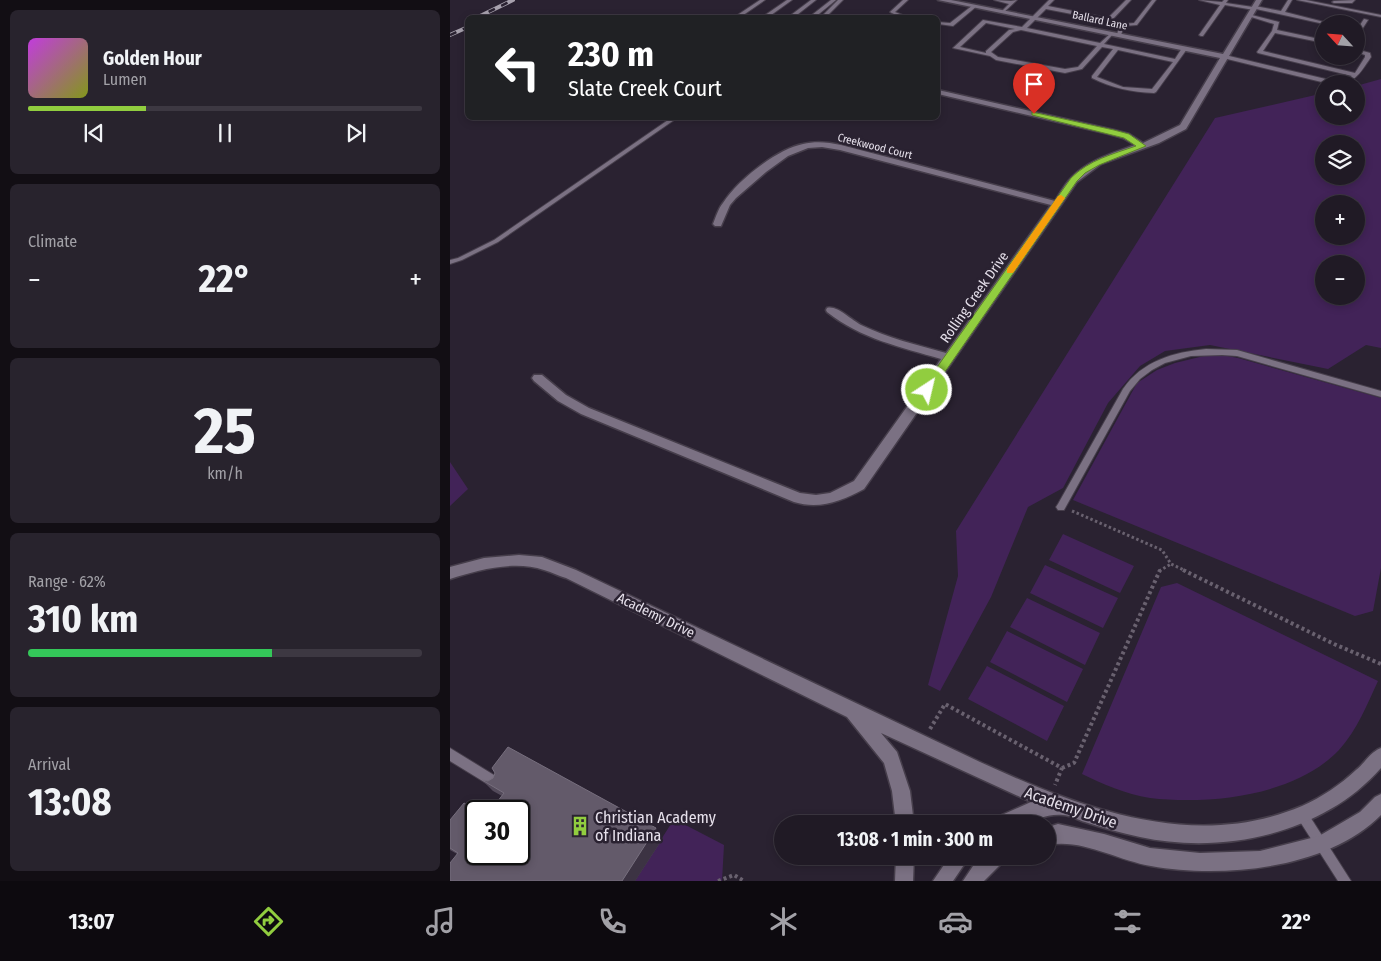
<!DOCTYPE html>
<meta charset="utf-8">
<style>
:root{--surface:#201a25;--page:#28232d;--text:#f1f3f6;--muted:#a2a1a7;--line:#3d3842;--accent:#91cd3f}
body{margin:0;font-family:"Fira Sans Condensed",sans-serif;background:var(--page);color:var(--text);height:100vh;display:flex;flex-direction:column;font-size:19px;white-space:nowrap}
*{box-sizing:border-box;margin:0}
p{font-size:16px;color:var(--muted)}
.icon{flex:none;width:28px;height:28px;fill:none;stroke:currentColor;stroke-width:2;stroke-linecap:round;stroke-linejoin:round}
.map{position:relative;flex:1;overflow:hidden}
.details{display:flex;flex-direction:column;gap:10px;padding:10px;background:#120e14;width:450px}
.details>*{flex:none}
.hud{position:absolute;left:15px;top:15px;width:475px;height:105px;border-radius:8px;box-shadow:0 2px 8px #0003,0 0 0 1px var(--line);background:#202124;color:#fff;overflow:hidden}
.needle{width:32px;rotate:296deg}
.controls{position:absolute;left:865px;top:15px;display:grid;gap:10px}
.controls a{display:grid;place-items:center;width:50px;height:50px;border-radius:50%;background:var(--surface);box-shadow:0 2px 8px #0003,0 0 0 1px var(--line);font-size:25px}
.speed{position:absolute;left:15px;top:800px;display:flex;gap:10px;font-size:25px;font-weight:700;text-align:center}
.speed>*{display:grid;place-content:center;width:65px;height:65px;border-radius:50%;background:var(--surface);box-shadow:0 2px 8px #0003,0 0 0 1px var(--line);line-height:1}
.speed .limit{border:2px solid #111;border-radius:8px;background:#fff;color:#111}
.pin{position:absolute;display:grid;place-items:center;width:42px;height:42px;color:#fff;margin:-51px -21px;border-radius:50% 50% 50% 0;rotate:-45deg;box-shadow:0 0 5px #0007}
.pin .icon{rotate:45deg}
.me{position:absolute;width:55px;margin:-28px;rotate:35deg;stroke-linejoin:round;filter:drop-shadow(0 0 4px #0008)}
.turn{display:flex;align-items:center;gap:18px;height:105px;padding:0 20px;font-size:22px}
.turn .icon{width:65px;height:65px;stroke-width:2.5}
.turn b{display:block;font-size:35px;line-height:42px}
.big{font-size:38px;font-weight:700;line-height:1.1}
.details .widget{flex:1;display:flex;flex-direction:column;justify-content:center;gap:8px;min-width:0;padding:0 18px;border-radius:8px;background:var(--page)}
.details .dial{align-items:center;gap:0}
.dial b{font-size:65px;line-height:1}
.song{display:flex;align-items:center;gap:15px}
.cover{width:60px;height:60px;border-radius:8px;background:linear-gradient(135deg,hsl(290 70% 55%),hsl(70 70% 35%))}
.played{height:5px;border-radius:2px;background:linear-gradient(90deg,var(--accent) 30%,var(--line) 30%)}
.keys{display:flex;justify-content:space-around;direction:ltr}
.heat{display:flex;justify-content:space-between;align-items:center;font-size:28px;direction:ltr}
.charge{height:8px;border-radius:4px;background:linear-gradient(90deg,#34c759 62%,var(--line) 0)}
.trip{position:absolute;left:324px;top:815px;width:282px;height:50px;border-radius:25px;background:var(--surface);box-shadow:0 2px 8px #0003,0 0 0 1px var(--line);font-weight:700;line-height:50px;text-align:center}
.tabs{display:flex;height:80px;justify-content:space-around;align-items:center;background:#0d0a0f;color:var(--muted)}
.tabs .icon{width:35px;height:35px}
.tabs .on{color:var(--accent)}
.tabs b{font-size:22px;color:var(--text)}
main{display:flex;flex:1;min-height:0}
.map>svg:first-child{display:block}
.green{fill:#422358;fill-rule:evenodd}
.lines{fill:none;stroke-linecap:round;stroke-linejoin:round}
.service-casing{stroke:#463e4b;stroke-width:2}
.minor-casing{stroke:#463e4b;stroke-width:3}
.path-far1{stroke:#69616f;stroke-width:3;stroke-dasharray:2.5 2.5;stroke-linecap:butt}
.path{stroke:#69616f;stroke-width:4;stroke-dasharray:3 3;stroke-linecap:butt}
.service{fill:#7b7183;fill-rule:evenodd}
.minor{fill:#7b7183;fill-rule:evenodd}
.rail-casing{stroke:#a7a1ad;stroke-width:4}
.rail{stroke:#2a2231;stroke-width:2.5;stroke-dasharray:7;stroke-linecap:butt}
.wall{fill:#534a5a}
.shaded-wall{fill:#3c3343}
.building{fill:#635a6a;stroke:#776f7e}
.route{fill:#91cd3f;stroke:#5e8529}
.slow{fill:#f59e0b}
.labels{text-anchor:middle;stroke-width:5;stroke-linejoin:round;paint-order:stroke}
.far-street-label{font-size:11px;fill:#e6e0eb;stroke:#2a2231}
.street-label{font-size:14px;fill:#e6e0eb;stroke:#2a2231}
.near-street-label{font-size:16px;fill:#e6e0eb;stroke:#2a2231}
.near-poi-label{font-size:16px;fill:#e6e0eb;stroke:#2a2231;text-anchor:start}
</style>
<main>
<section class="details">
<div class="widget">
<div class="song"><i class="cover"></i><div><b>Golden Hour</b><p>Lumen</p></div></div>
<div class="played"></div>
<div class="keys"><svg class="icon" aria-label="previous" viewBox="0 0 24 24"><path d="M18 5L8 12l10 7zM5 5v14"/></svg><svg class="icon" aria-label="pause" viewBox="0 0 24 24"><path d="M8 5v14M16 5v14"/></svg><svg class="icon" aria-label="next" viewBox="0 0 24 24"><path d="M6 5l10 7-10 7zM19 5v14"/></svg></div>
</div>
<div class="widget"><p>Climate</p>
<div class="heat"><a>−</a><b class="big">22°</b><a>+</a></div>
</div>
<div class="widget dial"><b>25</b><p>km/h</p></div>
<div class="widget"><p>Range · 62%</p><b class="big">310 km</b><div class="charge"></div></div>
<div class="widget"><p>Arrival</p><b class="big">13:08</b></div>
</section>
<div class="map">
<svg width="931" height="881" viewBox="0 0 931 881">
<rect width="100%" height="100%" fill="#2a2231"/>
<!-- green -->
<path class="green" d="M931,79V348L916,345L878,369L760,345L715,351L690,366L658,403L613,488L578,507L541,597L490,691L478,685L508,576L506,531L765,118L874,93V116H906V86ZM874,144H906V176H874ZM874,204H906V236H874ZM874,264H906V296H874Z
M758,355H772L788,358L931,398V568L923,611L905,616L623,500L687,383L707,370L725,363Z
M0,462L18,489L0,506Z
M613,534L684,566L670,593L599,560Z
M595,565L668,598L653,628L580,593Z
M727,583L928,681C917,705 907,730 889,750C845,796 760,805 700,798C675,794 653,784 632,774L711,587Z
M577,598L650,633L635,665L560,627Z
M557,631L633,669L617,702L540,662Z
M537,666L614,706L597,741L518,699Z
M224,819L274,845L272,881H185Z"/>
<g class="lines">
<defs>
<path id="service" d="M310,0H315L289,18H283Z
M337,0H342L317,18H311Z
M361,0H366L343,18H337Z
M381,0H386L364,18H358Z
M388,0H393L375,18H370Z
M453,0H458L445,12L460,18H452L440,12Z
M544,0L561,1L567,0L553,13L551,12L559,4Z
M599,0H604L598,6L658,18L676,0H681L662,20L673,24L684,23L702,0H706L687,25L674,26L671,35L669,36L667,35L669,26L658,21L596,9L577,28L650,43L661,33L663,34L654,44L725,59L732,48L737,49L706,92L704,93C682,92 662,88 642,78V76L663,49L652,47L632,69L615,73L546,60L540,56L503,48L533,20L572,27ZM536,23L565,29L559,30L536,51V53L510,47ZM571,30L647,46L628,67L615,69L548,57L541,52L563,32ZM668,50L723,62L702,89L673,87L647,77Z
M749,0L772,2L774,0H778L776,3L803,7L805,6L831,11L838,0H842L835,12L882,24H874L806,9L804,10L775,5L753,36H751L749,35L770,5Z
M847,0H856L931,15V17Z
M905,0L902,3H884L882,2L884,1Z
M523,5L527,6L503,26L488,24V22L500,23Z
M798,14L829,22L827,30L874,40V43L825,33L813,51L905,73L915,57V55L906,52V49L920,53L921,57C908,76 905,84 880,84L773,58V56L775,55L880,80H894L902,76L808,53L807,52L822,31L824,24L798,16Z
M914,19L918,20L911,31H906V28H908Z
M221,118H227L48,242L12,260L0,264V260L8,258L44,240Z
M756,349L787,350L931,391V397L787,356L772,355L741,356L715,363L702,370L690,379L680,391L614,510H608L606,507L608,504L673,389C692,361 724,352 756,349Z
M0,748L52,780L54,784L52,788L48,790L44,788L0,761Z
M853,810L857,812L901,881H888L849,820L847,816L849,812Z"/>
<path id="minor" d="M488,0H501L773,54L806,0H812L736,129L709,143L651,164L627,182L414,489C392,501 369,510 344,502L131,414L108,401L84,381L82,378L84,375H92L116,395L139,408L350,493L366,495L380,493L404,481L491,359C451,347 411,339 377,312L376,310L377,308C387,305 401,320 411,325C438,338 467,345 496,353L601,205L390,150L372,147L358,148L338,156L316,172L286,198L280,205L271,226H265L263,224C266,217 268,209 273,203C287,181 327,149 353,144C365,141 378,142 391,145L605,201C610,193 615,184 621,178C638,160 663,153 685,145L673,138L659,134L488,94V90L664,130L679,134L693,143L730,125L770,58Z
M69,555L92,557L126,570L530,762C630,808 743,852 852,806C872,797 890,785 906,770C915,763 920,752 931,748V768C873,834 773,855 690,837C671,833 653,828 635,822C628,820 620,815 613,815C599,813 583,821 569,824C561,825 551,824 542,824L545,818L581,802L431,733L447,752L460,791L464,824H446L442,791L434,763L397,717L116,578C109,576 101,572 94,570C64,560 28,570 0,579V567L34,558Z
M931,794V815C878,869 772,879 701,866C667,860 631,838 598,845V827L608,824L654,834L700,848L750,853L810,851L869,836L910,812L925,797Z
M446,856H464L463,881H445Z
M500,856H520L503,881H483Z
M533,856H556L553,862L534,881H513L523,866Z"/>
</defs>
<!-- service casing -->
<use href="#service" class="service-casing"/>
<!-- minor casing -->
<use href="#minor" class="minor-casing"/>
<!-- path-far1 -->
<path class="path-far1" d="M622,511L712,550L721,564L736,571
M709,571L721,564"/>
<!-- path -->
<path class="path" d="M733,570L884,644L931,664
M480,729L495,704L612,768L605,785
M612,768L624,763L710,570
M268,881L284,875L294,881"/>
<!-- service -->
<use href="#service" class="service"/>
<!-- minor -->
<use href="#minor" class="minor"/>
<defs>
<path id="rail" d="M26,18L63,0
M0,35L18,27"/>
</defs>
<!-- rail casing -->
<use href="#rail" class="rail-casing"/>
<!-- rail -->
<use href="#rail" class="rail"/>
</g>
<!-- wall -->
<path class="wall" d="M32,780L213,838L185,881H0L7,854L0,850V820L26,854L52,796L43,791Z"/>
<!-- shaded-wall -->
<path class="shaded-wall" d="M206,828L213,838L185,881H172Z"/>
<!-- building -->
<path class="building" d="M58,747L206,828L172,881H0V863L8,853L0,848V820L14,803L28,811H26V854H69V811H40L54,793L32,780L38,781L43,778L45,773L42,768Z"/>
<!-- route -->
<path class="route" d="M582,112L664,130L679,134L696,146L649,165L635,173L627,181L481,392H473L472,390L473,387L621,178C639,160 663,154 686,146L674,138L582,115Z"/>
<!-- slow -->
<path class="slow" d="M611,195L615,198L563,273H557V269L608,196Z"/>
<!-- icons -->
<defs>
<symbol id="building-bare" viewBox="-9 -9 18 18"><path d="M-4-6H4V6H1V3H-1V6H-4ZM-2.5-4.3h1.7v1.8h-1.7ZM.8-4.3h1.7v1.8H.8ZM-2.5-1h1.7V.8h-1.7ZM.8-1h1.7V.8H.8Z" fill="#91cd3f" stroke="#2a2231" stroke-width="2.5" paint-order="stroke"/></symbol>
</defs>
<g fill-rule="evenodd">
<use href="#building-bare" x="116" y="812" width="28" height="28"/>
</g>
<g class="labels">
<!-- far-street labels -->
<g class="far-street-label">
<text transform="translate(650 20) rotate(12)" y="4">Ballard Lane</text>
<text transform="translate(425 146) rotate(14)" y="4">Creekwood Court</text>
</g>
<!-- street labels -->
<g class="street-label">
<text transform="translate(524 297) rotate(-55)" y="5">Rolling Creek Drive</text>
<text transform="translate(206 615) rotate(26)" y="5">Academy Drive</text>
</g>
<!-- near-street labels -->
<g class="near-street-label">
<text transform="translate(621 807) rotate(19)" y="6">Academy Drive</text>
</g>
<!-- near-poi labels -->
<g class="near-poi-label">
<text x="145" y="823">Christian Academy<tspan x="145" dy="18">of Indiana</tspan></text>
</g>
</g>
</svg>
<div class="controls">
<a><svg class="needle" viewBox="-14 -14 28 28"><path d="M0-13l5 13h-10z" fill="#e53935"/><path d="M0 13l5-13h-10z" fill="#a2a1a7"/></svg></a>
<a><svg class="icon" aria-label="search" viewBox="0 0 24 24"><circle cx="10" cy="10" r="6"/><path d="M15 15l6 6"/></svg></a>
<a><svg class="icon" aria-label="layers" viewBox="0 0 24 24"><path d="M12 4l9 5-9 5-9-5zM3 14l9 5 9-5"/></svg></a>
<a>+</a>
<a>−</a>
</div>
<div class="speed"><div class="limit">30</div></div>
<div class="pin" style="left:584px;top:114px;background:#d93025"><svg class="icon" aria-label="arrive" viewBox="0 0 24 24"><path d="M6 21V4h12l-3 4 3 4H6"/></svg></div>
<svg class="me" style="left:477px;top:390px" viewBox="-20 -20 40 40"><circle r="17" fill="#91cd3f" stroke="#fff" stroke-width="3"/><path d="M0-11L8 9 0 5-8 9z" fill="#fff"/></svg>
<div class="trip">13:08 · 1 min · 300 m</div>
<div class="hud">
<div class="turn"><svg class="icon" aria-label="left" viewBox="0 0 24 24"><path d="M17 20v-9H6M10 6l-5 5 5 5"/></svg><div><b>230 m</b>Slate Creek Court</div></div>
</div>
</div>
</main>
<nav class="tabs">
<b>13:07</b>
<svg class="icon on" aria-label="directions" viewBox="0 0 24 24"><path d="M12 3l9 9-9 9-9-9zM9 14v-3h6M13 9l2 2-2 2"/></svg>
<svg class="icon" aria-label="music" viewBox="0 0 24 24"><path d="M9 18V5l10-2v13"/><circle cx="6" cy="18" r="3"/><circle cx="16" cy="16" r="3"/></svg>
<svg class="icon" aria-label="phone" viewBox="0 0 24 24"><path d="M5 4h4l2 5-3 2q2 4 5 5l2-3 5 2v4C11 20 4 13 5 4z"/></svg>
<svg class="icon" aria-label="climate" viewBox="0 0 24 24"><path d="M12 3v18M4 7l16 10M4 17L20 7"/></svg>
<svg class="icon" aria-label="car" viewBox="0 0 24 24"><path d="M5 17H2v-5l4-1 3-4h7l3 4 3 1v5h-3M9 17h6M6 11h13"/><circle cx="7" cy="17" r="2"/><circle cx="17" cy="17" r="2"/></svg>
<svg class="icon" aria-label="filters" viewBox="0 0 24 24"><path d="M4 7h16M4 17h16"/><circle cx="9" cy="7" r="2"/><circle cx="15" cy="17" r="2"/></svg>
<b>22°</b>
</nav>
